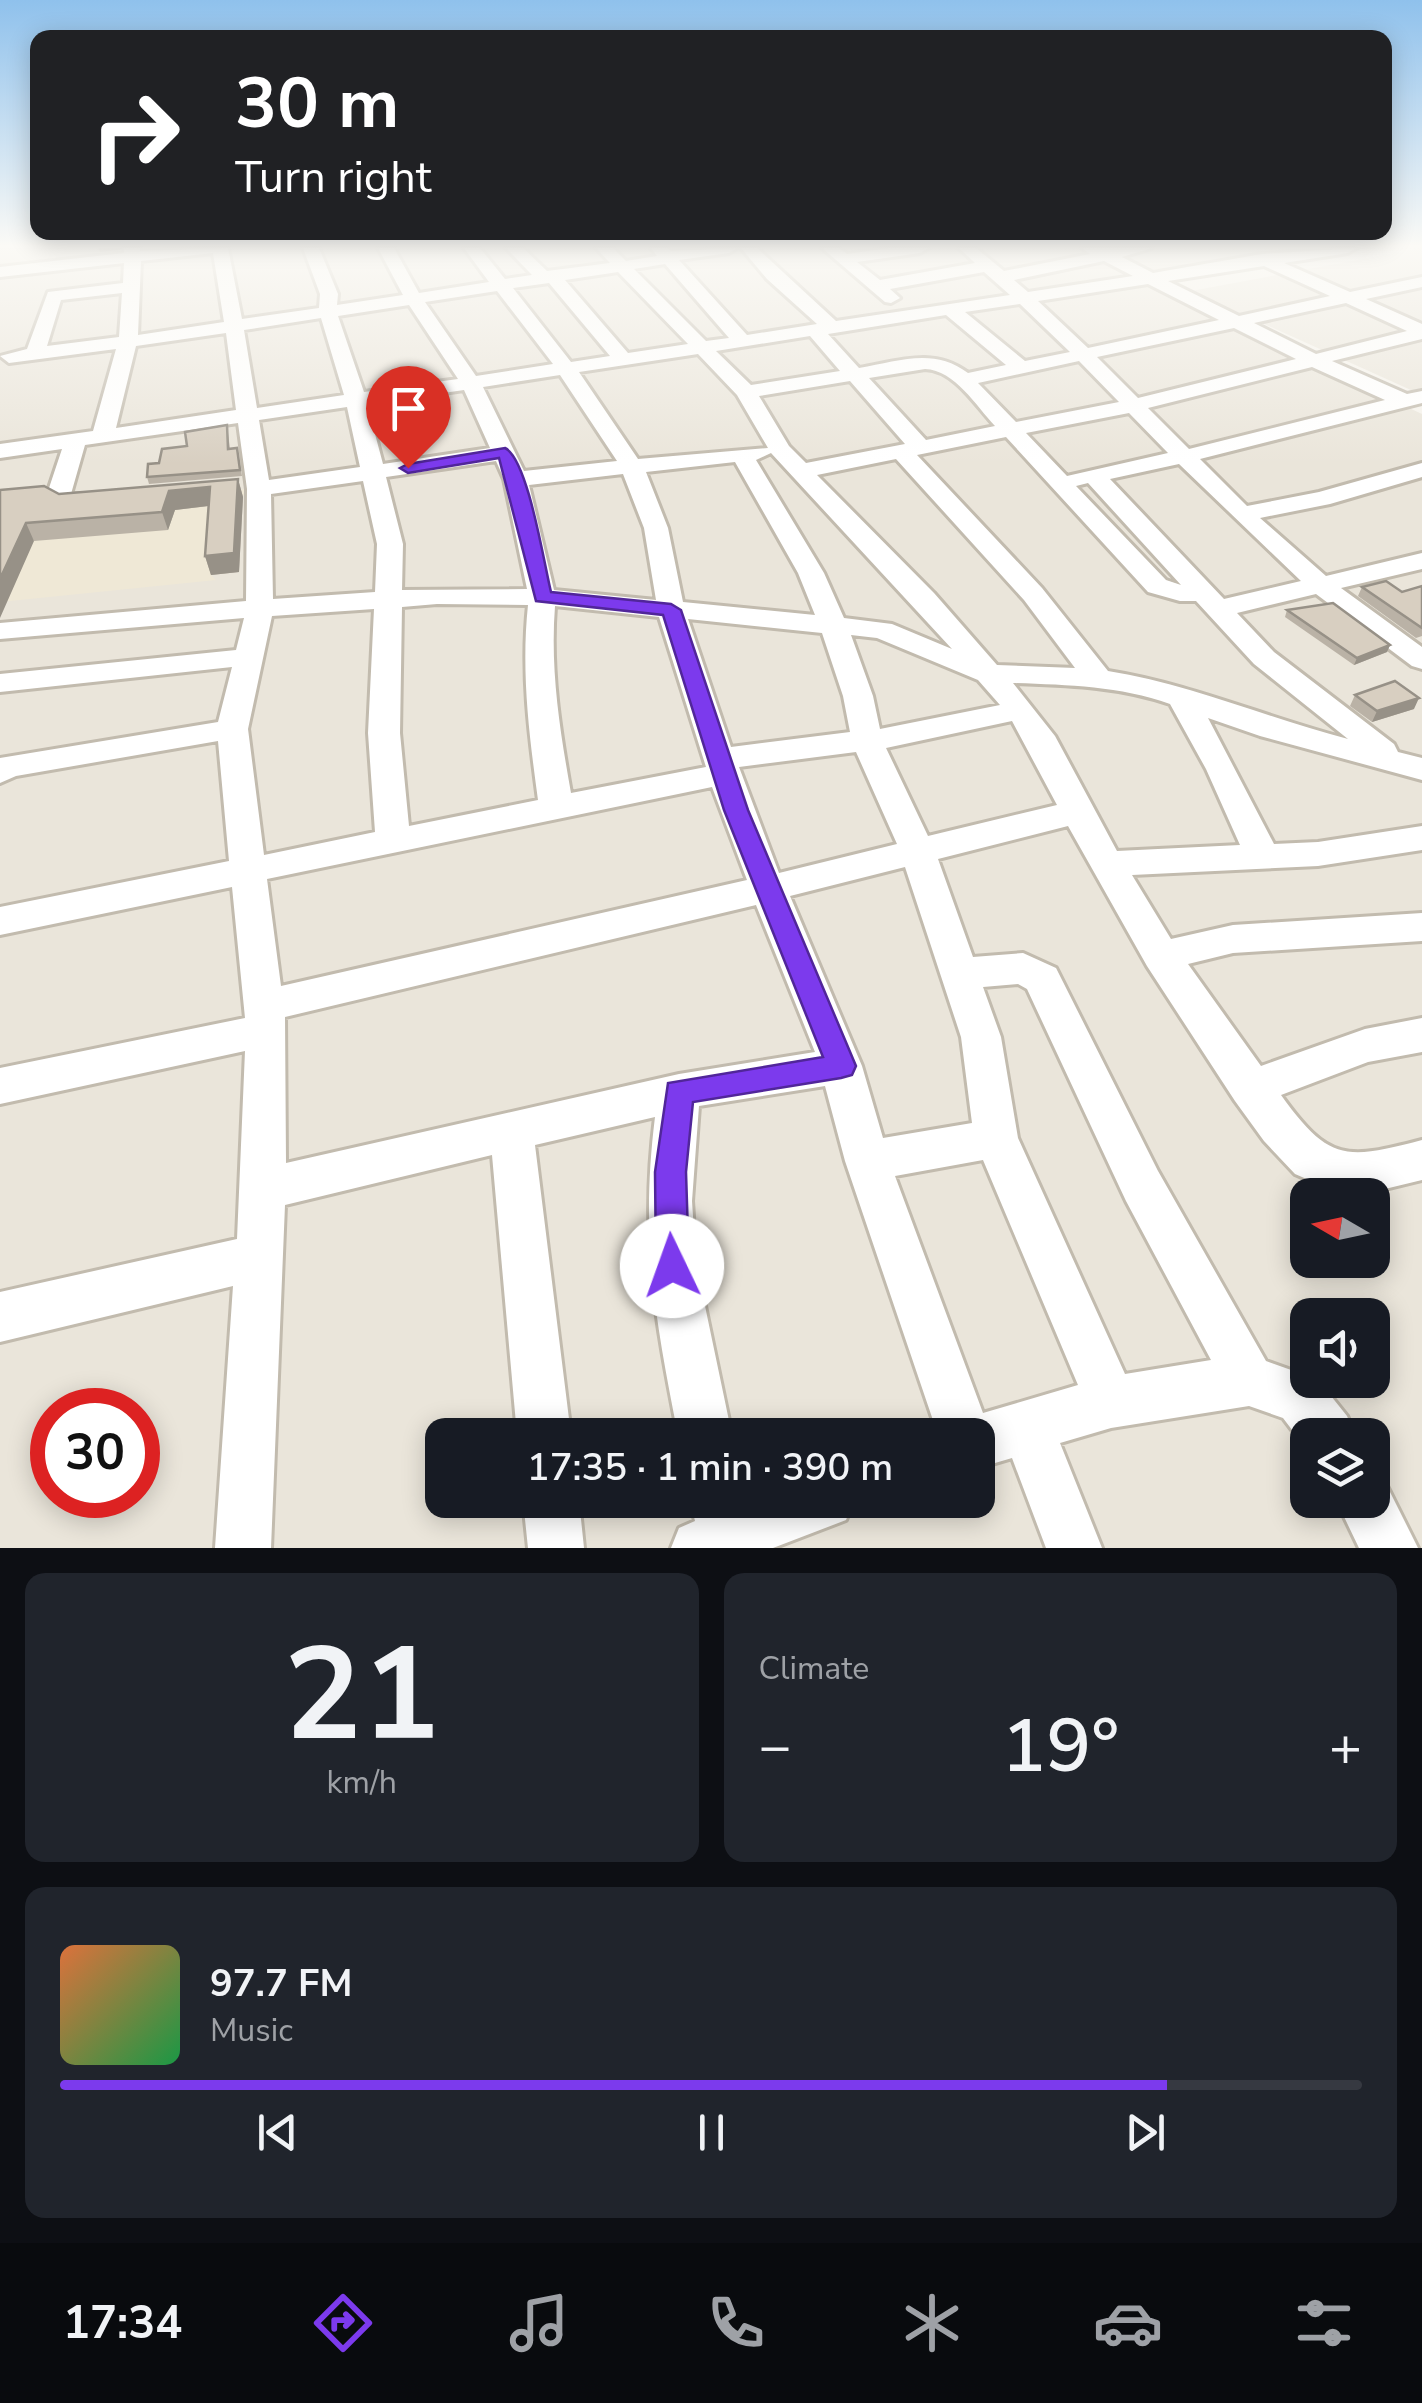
<!DOCTYPE html>
<meta charset="utf-8">
<style>
:root{--surface:#171b24;--page:#20242c;--text:#f1f3f6;--muted:#9ea1a6;--line:#363941;--accent:#7c3aed}
body{margin:0;font-family:"Nunito Sans",sans-serif;background:var(--page);color:var(--text);height:100vh;display:flex;flex-direction:column;font-size:38px;white-space:nowrap}
*{box-sizing:border-box;margin:0}
p{font-size:32px;color:var(--muted)}
.icon{flex:none;width:55px;height:55px;fill:none;stroke:currentColor;stroke-width:2;stroke-linecap:round;stroke-linejoin:round}
.map{position:relative;height:1548px;overflow:hidden}
.drawer{display:flex;flex-direction:column;gap:25px;padding:25px;background:#0d0f14;flex:1}
.drawer>*{flex:none}
.guide{position:absolute;left:30px;top:30px;width:1362px;height:210px;border-radius:20px;box-shadow:0 5px 25px #0003;background:#202124;color:#fff;overflow:hidden}
.needle{width:65px;rotate:279deg}
.buttons{position:absolute;left:1290px;top:1178px;display:grid;gap:20px}
.buttons a{display:grid;place-items:center;width:100px;height:100px;border-radius:20px;background:var(--surface);box-shadow:0 5px 25px #0003;font-size:50px}
.speed{position:absolute;left:30px;top:1388px;display:flex;gap:20px;font-size:50px;font-weight:700;text-align:center}
.speed>*{display:grid;place-content:center;width:130px;height:130px;border-radius:50%;background:var(--surface);box-shadow:0 5px 25px #0003;line-height:1}
.speed .limit{border:15px solid #d22;background:#fff;color:#111}
.pin{position:absolute;display:grid;place-items:center;width:85px;height:85px;color:#fff;margin:-102px -42px;border-radius:50% 50% 50% 0;rotate:-45deg;box-shadow:0 0 10px #0007}
.pin .icon{rotate:45deg}
.me{position:absolute;width:110px;margin:-55px;rotate:357deg;stroke-linejoin:round;filter:drop-shadow(0 0 8px #0008)}
.turn{display:flex;align-items:center;gap:35px;height:210px;padding:0 40px;font-size:45px}
.turn .icon{width:130px;height:130px;stroke-width:2.5}
.turn b{display:block;font-size:70px;line-height:85px}
.big{font-size:75px;font-weight:600;line-height:1.1}
.drawer .widget{flex:1;display:flex;flex-direction:column;justify-content:center;gap:15px;min-width:0;padding:0 35px;border-radius:20px;background:var(--page)}
.drawer .dial{align-items:center;gap:0}
.dial b{font-size:130px;line-height:1}
.song{display:flex;align-items:center;gap:30px}
.cover{width:120px;height:120px;border-radius:15px;background:linear-gradient(135deg,hsl(20 70% 55%),hsl(140 70% 35%))}
.played{height:10px;border-radius:5px;background:linear-gradient(90deg,var(--accent) 85%,var(--line) 85%)}
.keys{display:flex;justify-content:space-around;direction:ltr}
.heat{display:flex;justify-content:space-between;align-items:center;font-size:55px;direction:ltr}
.drawer .tiles{flex:1;display:grid;gap:25px;grid-template-columns:1fr 1fr}
.widget:last-child{grid-column:span 2}
.trip{position:absolute;left:425px;top:1418px;width:570px;height:100px;border-radius:20px;background:var(--surface);box-shadow:0 5px 25px #0003;font-weight:600;line-height:100px;text-align:center}
.tabs{display:flex;height:160px;justify-content:space-around;align-items:center;background:#090b0e;color:var(--muted)}
.tabs .icon{width:70px;height:70px}
.tabs .active{color:var(--accent)}
.tabs b{font-size:45px;color:var(--text)}
.map>svg:first-child{display:block}
.residential{fill:#eae5da;fill-rule:evenodd}
.education{fill:#efe8d6}
.lines{fill:none;stroke-linecap:round;stroke-linejoin:round}
.street-casing{stroke:#c2bbae;stroke-width:6}
.street{fill:#fff;fill-rule:evenodd}
.wall{fill:#bab2a6}
.shaded-wall{fill:#979187}
.building{fill:#d8cfc1;stroke:#979187;stroke-width:2.5}
.route{fill:#7c3aed;stroke:#51269a;stroke-width:2.5}
</style>
<div class="map">
<svg width="1422" height="1548" viewBox="0 0 1422 1548">
<rect width="100%" height="100%" fill="#f6f3ec"/>
<!-- residential -->
<path class="residential" d="M0,248H1371L1149,286L1422,414V1548H0ZM1308,1195H1372V1260H1308ZM1308,1315H1372V1380H1308ZM52,1410H138V1495H52ZM442,1435H978V1500H442ZM1308,1435H1372V1500H1308Z
M1422,248V395L1191,291Z"/>
<!-- education -->
<path class="education" d="M246,489L247,495L216,500L211,575L216,580L0,602V524Z"/>
<g class="lines">
<defs>
<path id="street" d="M124,248H140V251L228,248L242,319L319,308L320,294L303,248H319L338,294L337,305L403,295L378,248H394L419,293L489,282L464,248H480L505,279L532,275L506,248H523L547,271L610,263L596,248H613L626,261L657,256L651,248H667L671,251L737,248L729,253L679,260L747,335L817,324L767,279L741,248H757L836,321L1010,295L984,272L890,289L900,298L891,303L885,302L822,248H839L847,254L889,248H928L920,253L857,262L880,280L975,263L959,248H976L1004,271L1090,254L1082,248H1152L1122,257L1153,273L1262,254L1356,248L1348,253L1284,263L1350,292L1422,277V287L1366,299L1422,324V339L1332,361L1407,394L1422,391V403L1200,459L1247,506L1319,492L1422,463V477L1330,504L1260,518L1326,576L1422,553V569L1341,588L1422,647V669L1412,666L1316,594L1237,613L1274,652L1394,744L1398,752L1422,758V780L1260,736L1208,718L1274,844L1318,842L1422,826V850L1318,866L1132,875L1171,939L1233,925L1422,913V941L1233,953L1188,964L1261,1066L1365,1029L1422,1018V1052L1368,1062L1281,1095C1329,1162 1346,1160 1422,1140V1180L1360,1195L1339,1193L1295,1174L1264,1141L1235,1101L1147,966L1068,826L938,859L973,957L1023,953L1056,968L1158,1171L1266,1361L1308,1376V1380L1319,1381L1347,1416L1355,1435H1308V1451L1283,1418L1249,1406L1111,1428L1060,1443L1102,1548H1046L1012,1458L978,1468V1435H938L845,1161L825,1086L699,1106L692,1201L696,1263L732,1435H678C655,1318 640,1237 655,1117L535,1145L571,1435H517L492,1155L285,1205L271,1548H215L233,1286L0,1342V1292L237,1239L245,1051L0,1104V1068L245,1018L232,887L0,935V907L229,861L218,741L16,776L0,783V758L218,722L232,667L0,692V674L236,650L244,618L0,639V623L246,601L247,489L238,423L85,445L71,494L102,495L106,500C90,513 60,512 46,497L62,449L0,458V444L93,431L116,349L9,363L0,356L27,349L48,292L123,283L124,263L0,277V267L124,253ZM213,253L224,322L138,335L141,261ZM1104,261L1133,276L1028,292L1014,280ZM665,264L729,338L706,341L634,269ZM1264,266L1330,296L1239,316L1168,281ZM618,272L688,344L628,353L565,280ZM549,283L610,356L571,362L513,288ZM1148,284L1219,320L1088,348L1038,301ZM497,291L553,364L476,376L425,302ZM122,293L119,337L47,346L61,300ZM1346,303L1407,331L1316,354L1254,323ZM1020,304L1070,352L1025,361L965,312ZM409,305L458,379L364,392L338,316ZM946,315L1006,365L968,373C934,347 899,361 859,368L828,334ZM321,318L344,395L257,408L244,330ZM1234,328L1296,359L1138,398L1097,357ZM226,333L236,410L116,428L136,346ZM810,336L840,371L751,385L716,351ZM698,354L737,395L768,448L638,459L579,372ZM1079,361L1119,402L1016,422L978,383ZM1312,367L1385,400L1189,449L1148,408ZM925,369C955,370 976,406 995,426L926,440L869,378ZM560,375L617,461L524,471L483,387ZM850,381L905,444L806,463L789,446L759,396ZM464,390L490,448L383,464L367,404ZM347,407L360,467L269,480L259,420ZM1129,413L1168,453L1067,476L1026,433ZM1006,437L1148,592L1180,601H1196L1254,664L1348,739C1267,718 1190,684 1108,671L1042,588L917,455ZM771,453L952,649L892,624L844,618L824,573L756,460ZM896,459L1024,600L1075,668L997,665L934,593L817,475ZM496,461L504,479L527,589L402,590L403,544L386,477ZM735,462L798,573L815,615L683,602L668,528L646,472ZM1179,464L1301,581L1224,599L1110,479ZM623,474L644,528L656,600L554,590L529,485ZM363,481L377,544L375,592L273,599L271,494ZM1088,483L1181,585L1166,580L1076,486ZM437,604L528,605C521,671 529,734 538,800L409,826L400,733L402,607ZM555,606L659,617L706,767L571,793C560,731 550,670 555,606ZM374,609L368,733L375,832L264,855L248,729L272,616ZM688,619L822,633L843,696L850,732L731,747ZM851,635L877,638L978,680L1000,705L880,729L873,696ZM1013,683C1067,685 1119,686 1170,704L1206,769L1240,845L1117,851L1055,736ZM1012,721L1057,805L928,836L886,748ZM856,752L897,844L779,873L739,767ZM712,787L747,880L281,986L267,879ZM905,867L961,1037L972,1123L883,1138L862,1066L790,896ZM756,905L815,1052L679,1074L286,1163L285,1017ZM1018,984L1027,989L1126,1201L1211,1360L1125,1374L1018,1138L1001,1037L983,987ZM983,1160L1078,1385L983,1413L895,1176Z
M1372,1476L1384,1480L1418,1548H1359L1336,1500H1372Z
M523,1500H579L584,1548H528Z
M690,1500H854L846,1520L773,1548H671L679,1528L695,1521Z"/>
</defs>
<!-- street casing -->
<use href="#street" class="street-casing"/>
<!-- street -->
<use href="#street" class="street"/>
</g>
<!-- wall -->
<path class="wall" d="M227,425L230,449L237,448L242,476L149,484L147,477L159,463Z
M238,479L243,497L239,572L211,575L205,556L209,506L175,510L168,530L34,541L0,490L59,494Z
M1422,586V636L1416,638L1358,596L1362,587L1402,592Z
M1287,610L1390,645L1387,652L1354,665L1285,617Z
M1355,695L1414,709L1372,722L1350,706Z"/>
<!-- shaded-wall -->
<path class="shaded-wall" d="M98,248H122L120,250L100,252Z
M238,479L243,497L239,572L211,575L205,556Z
M210,487L216,505L175,510L168,530L162,512L169,491Z
M26,523L34,541L0,618V579Z
M1390,645L1387,652L1354,665L1357,658Z
M1419,698L1414,709L1372,722L1377,711Z"/>
<!-- building -->
<path class="building" d="M227,425L228,449L237,448L240,470L147,477L148,464L159,463L162,449L187,446L185,432Z
M238,479L234,553L205,556L210,487L169,491L162,512L26,523L0,579V490L44,486L59,494Z
M1386,581L1402,592L1422,586V628L1362,587Z
M1333,603L1390,645L1357,658L1287,610Z
M1395,681L1419,698L1377,711L1355,695Z"/>
<!-- sky -->
<linearGradient id="sky" x2="0" y2="1"><stop stop-color="#8fc1ec"/><stop offset="0.53" stop-color="#fbfaf6"/><stop offset="1" stop-color="#fbfaf6" stop-opacity="0"/></linearGradient>
<rect width="1422" height="464" fill="url(#sky)"/>
<!-- route -->
<path class="route" d="M505,448C528,459 544,564 551,592L671,604L681,610L748,810L856,1066L852,1075L841,1078L693,1102L686,1172L689,1266L684,1277L672,1282L661,1277L656,1266L655,1172L668,1083L823,1057L724,810L663,615L536,601L499,458L408,473L400,468L408,464Z"/>
</svg>
<div class="buttons">
<a><svg class="needle" viewBox="-14 -14 28 28"><path d="M0-13l5 13h-10z" fill="#e53935"/><path d="M0 13l5-13h-10z" fill="#9ea1a6"/></svg></a>
<a><svg class="icon" aria-label="sound" viewBox="0 0 24 24"><path d="M4 9h4l5-4v14l-5-4H4zM17 9q2 3 0 6"/></svg></a>
<a><svg class="icon" aria-label="layers" viewBox="0 0 24 24"><path d="M12 4l9 5-9 5-9-5zM3 14l9 5 9-5"/></svg></a>
</div>
<div class="speed"><div class="limit">30</div></div>
<div class="pin" style="left:408px;top:468px;background:#d93025"><svg class="icon" aria-label="arrive" viewBox="0 0 24 24"><path d="M6 21V4h12l-3 4 3 4H6"/></svg></div>
<svg class="me" style="left:672px;top:1266px" viewBox="-20 -20 40 40"><circle r="19" fill="#fff"/><path d="M0-13L10 11 0 6-10 11z" fill="#7c3aed"/></svg>
<div class="trip">17:35 · 1 min · 390 m</div>
<div class="guide">
<div class="turn"><svg class="icon" aria-label="right" viewBox="0 0 24 24"><path d="M7 20v-9h11M14 6l5 5-5 5"/></svg><div><b>30 m</b>Turn right</div></div>
</div>
</div>
<section class="drawer">
<div class="tiles">
<div class="widget dial"><b>21</b><p>km/h</p></div>
<div class="widget"><p>Climate</p>
<div class="heat"><a>−</a><b class="big">19°</b><a>+</a></div>
</div>
<div class="widget">
<div class="song"><i class="cover"></i><div><b>97.7 FM</b><p>Music</p></div></div>
<div class="played"></div>
<div class="keys"><svg class="icon" aria-label="previous" viewBox="0 0 24 24"><path d="M18 5L8 12l10 7zM5 5v14"/></svg><svg class="icon" aria-label="pause" viewBox="0 0 24 24"><path d="M8 5v14M16 5v14"/></svg><svg class="icon" aria-label="next" viewBox="0 0 24 24"><path d="M6 5l10 7-10 7zM19 5v14"/></svg></div>
</div>
</div>
</section>
<nav class="tabs">
<b>17:34</b>
<svg class="icon active" aria-label="directions" viewBox="0 0 24 24"><path d="M12 3l9 9-9 9-9-9zM9 14v-3h6M13 9l2 2-2 2"/></svg>
<svg class="icon" aria-label="music" viewBox="0 0 24 24"><path d="M9 18V5l10-2v13"/><circle cx="6" cy="18" r="3"/><circle cx="16" cy="16" r="3"/></svg>
<svg class="icon" aria-label="phone" viewBox="0 0 24 24"><path d="M5 4h4l2 5-3 2q2 4 5 5l2-3 5 2v4C11 20 4 13 5 4z"/></svg>
<svg class="icon" aria-label="climate" viewBox="0 0 24 24"><path d="M12 3v18M4 7l16 10M4 17L20 7"/></svg>
<svg class="icon" aria-label="car" viewBox="0 0 24 24"><path d="M5 17H2v-5l4-1 3-4h7l3 4 3 1v5h-3M9 17h6M6 11h13"/><circle cx="7" cy="17" r="2"/><circle cx="17" cy="17" r="2"/></svg>
<svg class="icon" aria-label="filters" viewBox="0 0 24 24"><path d="M4 7h16M4 17h16"/><circle cx="9" cy="7" r="2"/><circle cx="15" cy="17" r="2"/></svg>
</nav>
